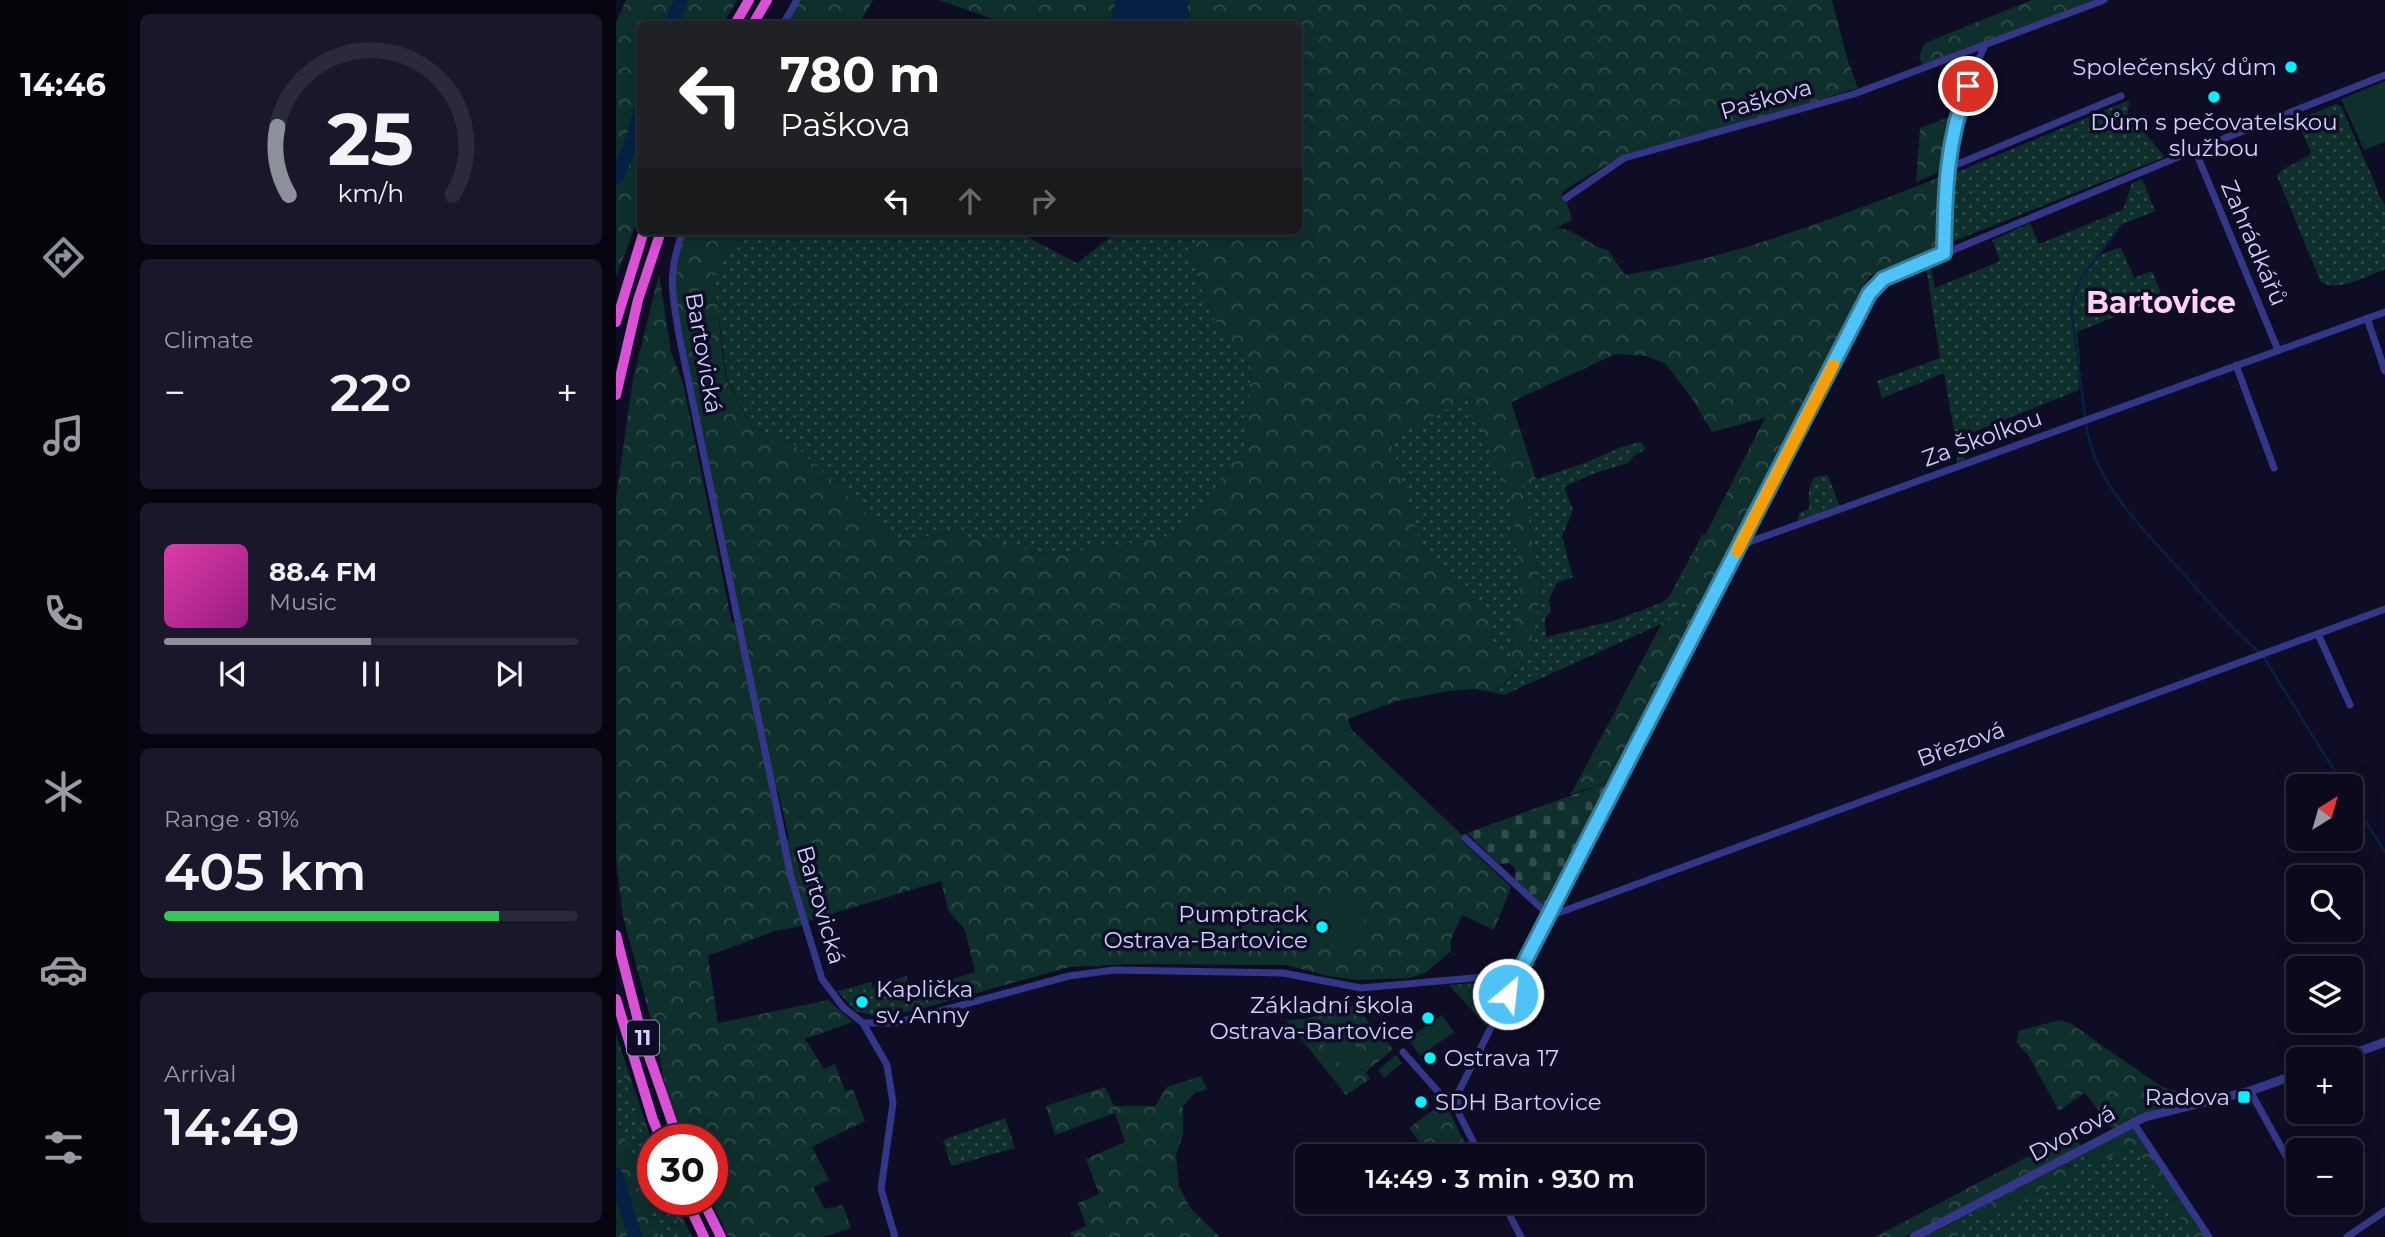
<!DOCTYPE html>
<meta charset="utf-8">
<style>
:root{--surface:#0b091c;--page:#191729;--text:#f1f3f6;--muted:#9a9aa3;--line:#2b2a3b;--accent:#8c9099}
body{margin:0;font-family:Montserrat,sans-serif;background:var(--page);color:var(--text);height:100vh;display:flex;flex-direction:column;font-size:26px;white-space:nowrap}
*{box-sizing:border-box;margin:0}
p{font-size:23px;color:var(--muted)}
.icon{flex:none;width:38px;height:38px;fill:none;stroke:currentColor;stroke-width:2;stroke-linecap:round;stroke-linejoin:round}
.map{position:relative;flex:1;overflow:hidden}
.details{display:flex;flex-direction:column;gap:14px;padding:14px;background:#06050f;width:490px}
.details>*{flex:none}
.guide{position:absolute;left:21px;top:21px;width:665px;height:214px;border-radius:10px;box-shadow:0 4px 18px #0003,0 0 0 2px var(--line);background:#202124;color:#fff;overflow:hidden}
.needle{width:46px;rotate:37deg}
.buttons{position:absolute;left:1670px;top:774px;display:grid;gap:14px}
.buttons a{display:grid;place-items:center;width:77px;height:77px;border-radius:10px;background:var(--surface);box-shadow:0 4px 18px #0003,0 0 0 2px var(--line);font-size:35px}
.speed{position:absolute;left:21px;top:1124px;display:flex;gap:14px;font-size:35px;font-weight:700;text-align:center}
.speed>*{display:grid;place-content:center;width:91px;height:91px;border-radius:50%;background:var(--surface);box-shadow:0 4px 18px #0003,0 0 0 2px var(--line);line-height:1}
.speed .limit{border:10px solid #d22;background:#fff;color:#111}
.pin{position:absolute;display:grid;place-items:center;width:60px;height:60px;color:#fff;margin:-30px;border:4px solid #fff;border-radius:50%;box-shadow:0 2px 7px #0007}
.me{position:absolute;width:77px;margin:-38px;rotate:28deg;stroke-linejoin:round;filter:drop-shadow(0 0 5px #0008)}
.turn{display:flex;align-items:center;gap:24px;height:147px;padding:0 28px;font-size:32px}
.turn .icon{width:91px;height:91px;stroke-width:2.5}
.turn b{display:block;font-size:49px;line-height:60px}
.lanes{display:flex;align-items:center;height:66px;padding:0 28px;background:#0003;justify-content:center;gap:35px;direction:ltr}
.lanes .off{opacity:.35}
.big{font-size:52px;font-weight:600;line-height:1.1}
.details .widget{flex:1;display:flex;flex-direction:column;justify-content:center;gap:10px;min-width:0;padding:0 24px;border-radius:10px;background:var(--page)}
.details .dial{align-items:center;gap:0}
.dial svg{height:182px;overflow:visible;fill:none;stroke:var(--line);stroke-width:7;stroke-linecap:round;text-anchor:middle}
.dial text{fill:var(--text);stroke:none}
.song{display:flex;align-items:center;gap:21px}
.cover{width:84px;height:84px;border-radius:10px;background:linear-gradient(135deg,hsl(320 70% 55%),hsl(310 70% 35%))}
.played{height:7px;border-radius:4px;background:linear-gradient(90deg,var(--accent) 50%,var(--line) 50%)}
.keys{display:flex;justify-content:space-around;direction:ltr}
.heat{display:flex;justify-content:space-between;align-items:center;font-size:38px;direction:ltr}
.charge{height:10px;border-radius:5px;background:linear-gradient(90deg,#34c759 81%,var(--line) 0)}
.trip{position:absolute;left:679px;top:1144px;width:410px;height:70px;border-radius:10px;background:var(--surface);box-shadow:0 4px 18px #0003,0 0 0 2px var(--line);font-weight:600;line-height:70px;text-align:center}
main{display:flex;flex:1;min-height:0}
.dock{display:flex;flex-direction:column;width:126px;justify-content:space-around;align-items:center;background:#04040b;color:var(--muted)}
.dock .icon{width:49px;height:49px}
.dock .on{color:var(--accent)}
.dock b{font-size:32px;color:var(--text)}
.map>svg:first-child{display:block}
.grass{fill:url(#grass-dots)}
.forest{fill:url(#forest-crowns);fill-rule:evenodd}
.cemetery{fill:url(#cemetery-stones)}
.pitch{fill:#0f2f2c}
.water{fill:#062144}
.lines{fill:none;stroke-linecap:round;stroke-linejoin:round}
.stream{stroke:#062144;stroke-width:2.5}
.river{stroke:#062144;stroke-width:14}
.minor{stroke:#343787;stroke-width:7}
.tertiary{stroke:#343787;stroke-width:9}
.trunk{stroke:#da51d6;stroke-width:10}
.route-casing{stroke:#337fa1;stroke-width:18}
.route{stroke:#4fc3f7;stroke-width:12}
.slow{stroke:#f59e0b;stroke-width:12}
.poi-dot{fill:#00f4fb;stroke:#0f0c25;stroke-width:2.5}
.labels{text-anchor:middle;stroke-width:7;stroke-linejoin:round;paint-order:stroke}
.shield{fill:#0f0c25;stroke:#9895be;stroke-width:2}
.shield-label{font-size:21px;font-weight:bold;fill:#d2d0ff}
.poi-label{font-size:23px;fill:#d2d0ff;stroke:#0f0c25;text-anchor:end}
.street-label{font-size:23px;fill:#d2d0ff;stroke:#0f0c25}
.district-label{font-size:30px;font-weight:bold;fill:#ffd2f2;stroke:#0f0c25}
</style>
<main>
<nav class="dock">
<b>14:46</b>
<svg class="icon on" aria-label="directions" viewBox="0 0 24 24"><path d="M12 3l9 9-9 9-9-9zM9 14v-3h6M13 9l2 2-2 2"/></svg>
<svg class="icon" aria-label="music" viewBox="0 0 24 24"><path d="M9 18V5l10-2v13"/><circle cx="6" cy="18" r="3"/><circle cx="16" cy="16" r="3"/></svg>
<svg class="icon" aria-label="phone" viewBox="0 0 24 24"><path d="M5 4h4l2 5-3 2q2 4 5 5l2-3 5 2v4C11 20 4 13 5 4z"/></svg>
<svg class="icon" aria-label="climate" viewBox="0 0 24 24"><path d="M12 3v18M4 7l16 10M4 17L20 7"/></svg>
<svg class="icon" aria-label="car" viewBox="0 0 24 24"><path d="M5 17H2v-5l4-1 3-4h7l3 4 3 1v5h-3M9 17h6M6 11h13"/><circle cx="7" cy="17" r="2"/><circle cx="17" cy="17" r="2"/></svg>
<svg class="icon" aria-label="filters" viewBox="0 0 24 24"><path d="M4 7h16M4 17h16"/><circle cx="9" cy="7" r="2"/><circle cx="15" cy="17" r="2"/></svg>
</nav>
<section class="details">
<div class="widget dial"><svg viewBox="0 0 100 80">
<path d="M14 69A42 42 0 1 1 86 69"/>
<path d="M14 69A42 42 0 0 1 9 39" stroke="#8c9099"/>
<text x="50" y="56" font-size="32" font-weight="700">25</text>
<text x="50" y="72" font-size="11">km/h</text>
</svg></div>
<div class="widget"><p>Climate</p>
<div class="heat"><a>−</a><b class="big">22°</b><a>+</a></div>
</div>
<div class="widget">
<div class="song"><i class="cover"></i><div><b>88.4 FM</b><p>Music</p></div></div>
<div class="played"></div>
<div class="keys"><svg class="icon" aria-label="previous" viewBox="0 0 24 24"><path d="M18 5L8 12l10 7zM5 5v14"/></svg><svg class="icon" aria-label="pause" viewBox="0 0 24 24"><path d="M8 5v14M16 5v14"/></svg><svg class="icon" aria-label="next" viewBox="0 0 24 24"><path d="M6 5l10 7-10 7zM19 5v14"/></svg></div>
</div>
<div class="widget"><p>Range · 81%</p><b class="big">405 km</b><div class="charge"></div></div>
<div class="widget"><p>Arrival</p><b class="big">14:49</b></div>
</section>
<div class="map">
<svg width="1769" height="1237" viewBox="0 0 1769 1237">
<defs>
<pattern id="grass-dots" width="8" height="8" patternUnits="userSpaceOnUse" patternTransform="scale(1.75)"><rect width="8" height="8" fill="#0f2f2c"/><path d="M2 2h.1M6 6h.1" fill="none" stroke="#314c4c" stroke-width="1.8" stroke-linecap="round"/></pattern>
<pattern id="forest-crowns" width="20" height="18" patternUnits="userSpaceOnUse" patternTransform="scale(1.75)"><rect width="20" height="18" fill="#0f2f2c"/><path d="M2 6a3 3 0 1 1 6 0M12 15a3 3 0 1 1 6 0" fill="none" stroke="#314c4c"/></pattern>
<pattern id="cemetery-stones" width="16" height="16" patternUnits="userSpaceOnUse" patternTransform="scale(1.75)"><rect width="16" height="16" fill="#0f2f2c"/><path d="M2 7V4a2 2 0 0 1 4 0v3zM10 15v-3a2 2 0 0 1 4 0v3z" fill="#314c4c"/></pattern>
</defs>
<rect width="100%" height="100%" fill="#0f0c25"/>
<!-- grass -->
<path class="grass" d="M1513,100L1512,113L1549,157L1333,243L1334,175Z
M1720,104L1725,106L1759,183L1762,193L1769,205V269C1751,276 1723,293 1705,282L1661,176L1666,170L1694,155L1695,152L1681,121L1683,119Z
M1526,179L1539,211L1505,225L1484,255L1505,247L1518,278L1536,271L1547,297L1461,332L1464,360L1463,390L1345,437L1349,461L1341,463V448L1328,373L1266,398L1261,381L1324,358L1310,267L1315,266L1319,288L1384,261L1376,240L1414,223L1423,244L1507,210L1516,183Z
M121,231H400L461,263L502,231H590L573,254L598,318L635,369L631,441L585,509L548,538L435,555L335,533L277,540L174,441L136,428L111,379L98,280Z
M851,398L894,494L904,580L895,660L877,647L876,617L807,553L774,439Z
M1025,442L1030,449L1019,455L1012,463L974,475L948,487L957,510L946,536L957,577L941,583L933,599L935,611L929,618L930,637L997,621L1045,603L1053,597L1086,535L1090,534L1053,607L1091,595L1085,606L888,695L875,692L888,685L913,657L925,587L906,486L920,482V479L969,463L1008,446Z
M1212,475L1224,507L1182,521L1183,513L1193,509V489L1198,477Z
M290,976L298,991L302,990L311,1007L265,1018L240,1011L221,991L255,982L256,988Z
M0,1055L37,1158V1199H53L67,1237H43L20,1166L0,1117Z
M389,1118L399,1148L335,1166L327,1140Z
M1518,1144L1575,1237H1338L1351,1230L1350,1226L1340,1221L1370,1205L1366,1210L1369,1221L1459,1173L1454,1165L1448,1164L1469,1153L1477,1166Z"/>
<!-- forest -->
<path class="forest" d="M10,0H121L107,24H24V214L0,277V22Z
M181,0H257L243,24H168Z
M323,0H500L494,24H391Z
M574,0H1216L1231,58L1242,88L1155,115L1009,154L950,189L945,194L951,203L956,220L940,228C960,228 973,247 992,250L1009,275C1118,258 1224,216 1327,176L1326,246L1254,276L1091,595L1052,608L1149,418L1096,432L1075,397L1050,364L1030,356L1000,354L895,402L920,479V482L906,487L925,587L913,657L886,686L875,692L860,689L833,691L781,701L732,719L735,729L848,837L846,841L895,887L878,930L846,915L835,939V951L811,972L794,978L741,980L712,976L670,965L518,964L453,967L311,1007L302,990L359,972L349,930L332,910L325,881L195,920L185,926L159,931L92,956L102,1023L212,1000L237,1022L189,1039L208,1069L219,1064L229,1091L237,1089L249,1121L196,1147L213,1180L197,1187L209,1209L227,1205L235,1228L206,1237H113L94,1199H96V1139H69L50,1090L40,1038L7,917L0,859V497L17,379L43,274L55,352L67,383L116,623L124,619L55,277L67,231H121L98,280L110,379L136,428L174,441L277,540L335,533L435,555L548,538L585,509L631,441L635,369L598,318L573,254L590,231H682V24H575L571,6ZM851,398L894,494L904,580L895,659L877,647L876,617L807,553L774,440ZM161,787L173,838L167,844L153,790Z
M1416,0H1477L1307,66L1303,57L1309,43Z
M1338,115L1328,166L1323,172L1300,182L1304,128Z
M1085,606L995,781L955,794L1046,623Z
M887,981L890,984V988L870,1026L833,985Z
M738,1006L777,1049L750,1072L754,1079L730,1095L670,1020L688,1019Z
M1443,1020L1454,1023L1546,1087L1566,1092L1548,1094L1561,1104L1536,1111L1496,1129L1474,1099L1468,1093L1443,1111L1412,1055L1401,1043L1402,1031Z
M0,1034L37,1145V1158L0,1055Z
M585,1076L591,1089L579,1093L567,1106V1134L560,1155L563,1186L574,1208L604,1237H458L454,1233L470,1226L462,1203L483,1194L470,1159L509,1142L499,1113L439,1135L430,1106L489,1087L498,1106H539L551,1087Z
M827,1103L831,1107L856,1157H814L793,1128Z
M0,1117L20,1166L43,1237H0Z
M1517,1127L1590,1237H1575L1518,1144L1477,1166L1469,1153Z
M1457,1133L1465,1146L1288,1237H1259Z
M1448,1164L1459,1169L1460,1173L1369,1221L1365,1220L1366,1210L1370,1205Z
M53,1199H59L76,1237H67Z
M1340,1221L1350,1226L1352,1230L1338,1237H1308Z"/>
<!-- cemetery -->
<path class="cemetery" d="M995,781L930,908L899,880V868L893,863L883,864L851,833Z"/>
<!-- pitch -->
<path class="pitch" d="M1769,81V142L1748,150L1725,99Z
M735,889L756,940L670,945L654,913Z
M826,1015L838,1032L804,1056L792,1039Z
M721,1023L753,1063L734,1078L702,1038Z
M780,1055L786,1063L768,1078L762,1070Z"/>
<!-- water -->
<path class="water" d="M500,0H574L571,6L575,24H494Z"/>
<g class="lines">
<!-- stream -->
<path class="stream" d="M1469,417L1455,306L1464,280L1505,225
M1470,424C1478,483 1527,529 1565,571C1590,599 1614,627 1643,652
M1647,656L1728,786
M1734,796L1769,852"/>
<!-- river -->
<path class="river" d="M55,24L65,0
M0,178L16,141L24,114
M0,1175L19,1237"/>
<!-- minor -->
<path class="minor" d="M167,24L181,0
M1579,150L1662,350
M1330,169L1505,96
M950,198L1008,158L1238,94L1488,0
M67,231C51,274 56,291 63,335L175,877L206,979L227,1007L247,1023L271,1065L277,1103L265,1189L279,1237
M1328,253C1329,226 1327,198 1330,171C1335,127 1351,88 1368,47
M1751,318L1769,371
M1620,365L1658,468
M1125,545L1769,312
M1702,634L1734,705
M849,838L934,916L1769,609
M247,1023H279L453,976L498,970L667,973L745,988L902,974L1253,294L1267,279L1579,150L1769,75
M787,1052L826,1096L840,1106
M1634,1091L1680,1174L1682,1173
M1517,1122L1593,1237
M865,1157L843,1114L841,1095L902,974
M887,1202L905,1237
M1731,1237L1769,1211"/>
<!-- tertiary -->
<path class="tertiary" d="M1723,1059L1769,1042
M1298,1237L1529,1117L1634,1091L1682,1074"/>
<!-- trunk -->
<path class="trunk" d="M119,24L133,0
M137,24L151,0
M0,322L28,231
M0,395L22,300L45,231
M0,935L26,1036L62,1139
M0,999L37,1120L45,1139
M70,1199L88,1237
M86,1199L105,1237"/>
</g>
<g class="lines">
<defs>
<path id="route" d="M892,994L1253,294L1267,279L1328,253C1329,195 1330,140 1352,86"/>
</defs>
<!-- route casing -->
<use href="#route" class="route-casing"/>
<!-- route -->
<use href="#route" class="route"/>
<!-- slow -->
<path class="slow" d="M1121,551L1217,365"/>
</g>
<!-- markers -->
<g class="poi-dot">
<circle cx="1675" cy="67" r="7"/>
<circle cx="1598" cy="97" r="7"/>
<circle cx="706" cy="927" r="7"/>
<circle cx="246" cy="1002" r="7"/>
<circle cx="812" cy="1018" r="7"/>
<circle cx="814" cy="1058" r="7"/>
<rect x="1621" y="1090" width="14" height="14" rx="3.5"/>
<circle cx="805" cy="1102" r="7"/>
</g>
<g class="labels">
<!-- shield labels -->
<rect class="shield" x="11" y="1020.5" width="32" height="35" rx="5"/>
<g class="shield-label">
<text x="27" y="1045">11</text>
</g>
<!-- poi labels -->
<g class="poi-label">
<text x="1661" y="75">Společenský dům</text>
<text x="1598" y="130" text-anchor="middle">Dům s pečovatelskou<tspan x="1598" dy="26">službou</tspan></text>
<text x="692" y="922">Pumptrack<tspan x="692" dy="26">Ostrava-Bartovice</tspan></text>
<text x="260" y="997" text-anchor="start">Kaplička<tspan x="260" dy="26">sv. Anny</tspan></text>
<text x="798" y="1013">Základní škola<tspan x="798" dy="26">Ostrava-Bartovice</tspan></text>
<text x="828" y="1066" text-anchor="start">Ostrava 17</text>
<text x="1614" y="1105">Radova</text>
<text x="819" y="1110" text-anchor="start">SDH Bartovice</text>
</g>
<!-- street labels -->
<g class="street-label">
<text transform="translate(1150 99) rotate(-16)" y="8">Paškova</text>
<text transform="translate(1638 243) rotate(67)" y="8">Zahrádkářů</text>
<text transform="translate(88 353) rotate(80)" y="8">Bartovická</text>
<text transform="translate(1366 438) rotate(-20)" y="8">Za Školkou</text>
<text transform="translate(1345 744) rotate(-20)" y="8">Březová</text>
<text transform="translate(205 905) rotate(74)" y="8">Bartovická</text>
<text transform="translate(1456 1133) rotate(-28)" y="8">Dvorová</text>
</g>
<!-- district labels -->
<g class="district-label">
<text x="1545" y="313">Bartovice</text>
</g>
</g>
</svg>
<div class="buttons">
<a><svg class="needle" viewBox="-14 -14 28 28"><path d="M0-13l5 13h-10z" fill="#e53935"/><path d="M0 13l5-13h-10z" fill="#9a9aa3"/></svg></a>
<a><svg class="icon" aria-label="search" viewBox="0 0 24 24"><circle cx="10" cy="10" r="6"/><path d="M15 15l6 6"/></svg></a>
<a><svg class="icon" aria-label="layers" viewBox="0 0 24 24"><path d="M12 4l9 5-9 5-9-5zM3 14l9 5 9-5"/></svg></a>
<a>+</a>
<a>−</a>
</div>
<div class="speed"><div class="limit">30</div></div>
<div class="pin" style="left:1352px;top:86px;background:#d93025"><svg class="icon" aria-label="arrive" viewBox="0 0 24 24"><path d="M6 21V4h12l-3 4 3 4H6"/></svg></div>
<svg class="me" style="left:892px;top:994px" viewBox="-20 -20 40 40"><circle r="17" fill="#4fc3f7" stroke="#fff" stroke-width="3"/><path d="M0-11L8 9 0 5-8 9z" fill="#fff"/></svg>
<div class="trip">14:49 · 3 min · 930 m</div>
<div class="guide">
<div class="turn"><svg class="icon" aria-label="left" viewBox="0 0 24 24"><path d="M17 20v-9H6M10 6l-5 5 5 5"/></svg><div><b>780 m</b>Paškova</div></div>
<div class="lanes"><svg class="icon" aria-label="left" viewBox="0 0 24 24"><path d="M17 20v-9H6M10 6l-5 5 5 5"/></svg><svg class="icon off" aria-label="ahead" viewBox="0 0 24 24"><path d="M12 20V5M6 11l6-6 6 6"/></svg><svg class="icon off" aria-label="right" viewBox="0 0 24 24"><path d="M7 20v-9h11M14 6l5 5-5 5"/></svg></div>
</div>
</div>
</main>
